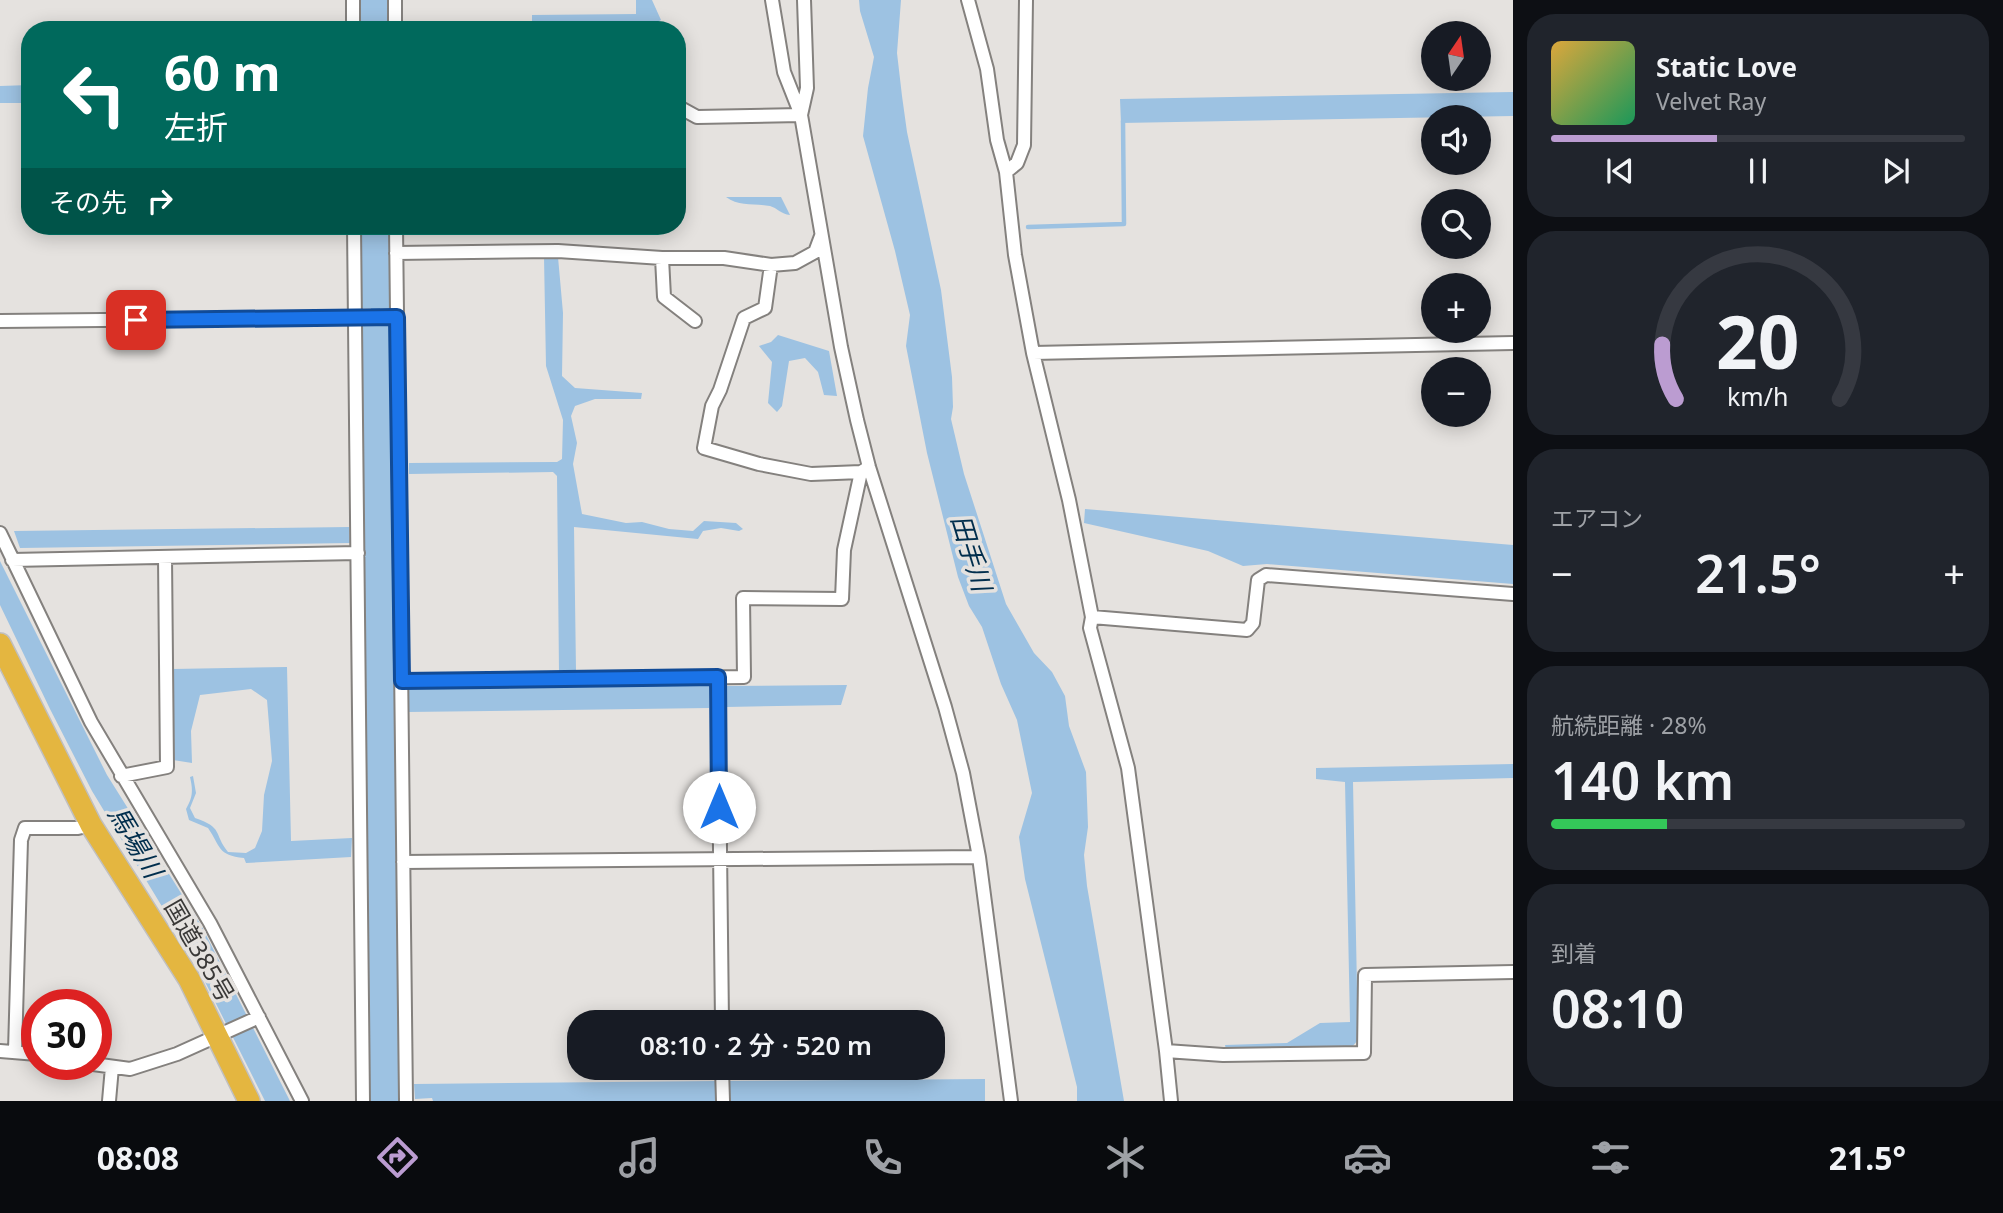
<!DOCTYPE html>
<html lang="ja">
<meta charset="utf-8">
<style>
:root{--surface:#171b24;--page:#20242c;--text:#f1f3f6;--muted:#9ea1a6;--line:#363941;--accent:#bb9cd1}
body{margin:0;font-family:"Noto Sans","Noto Sans JP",sans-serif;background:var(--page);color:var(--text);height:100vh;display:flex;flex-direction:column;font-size:26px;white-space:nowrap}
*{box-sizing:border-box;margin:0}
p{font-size:23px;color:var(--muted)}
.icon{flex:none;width:38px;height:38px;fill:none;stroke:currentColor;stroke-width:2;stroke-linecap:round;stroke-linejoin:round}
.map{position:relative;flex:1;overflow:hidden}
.panel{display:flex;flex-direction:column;gap:14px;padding:14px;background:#0d0f14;width:490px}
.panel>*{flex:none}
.top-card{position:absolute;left:21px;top:21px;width:665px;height:214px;border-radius:28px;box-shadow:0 4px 18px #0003;background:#00695c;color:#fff;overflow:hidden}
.needle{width:46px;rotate:13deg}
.fabs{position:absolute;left:1421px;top:21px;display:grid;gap:14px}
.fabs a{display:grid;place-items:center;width:70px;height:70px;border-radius:50%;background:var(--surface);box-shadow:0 4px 18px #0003;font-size:35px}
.speed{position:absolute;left:21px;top:989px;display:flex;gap:14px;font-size:35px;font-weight:700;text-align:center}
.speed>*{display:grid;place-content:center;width:91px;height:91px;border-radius:50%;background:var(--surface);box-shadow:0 4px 18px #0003;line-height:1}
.speed .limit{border:10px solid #d22;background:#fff;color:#111}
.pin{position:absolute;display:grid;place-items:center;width:60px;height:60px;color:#fff;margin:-30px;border-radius:14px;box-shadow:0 4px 10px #0006}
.me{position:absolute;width:77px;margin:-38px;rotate:0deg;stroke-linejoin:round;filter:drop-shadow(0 0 5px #0008)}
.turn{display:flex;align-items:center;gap:24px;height:147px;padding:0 28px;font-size:32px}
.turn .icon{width:91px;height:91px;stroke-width:2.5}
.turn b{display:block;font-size:49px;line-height:60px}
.then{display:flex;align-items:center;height:66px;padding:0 28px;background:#0003;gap:14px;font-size:26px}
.big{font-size:52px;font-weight:600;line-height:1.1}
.panel .tile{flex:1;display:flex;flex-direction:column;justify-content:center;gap:10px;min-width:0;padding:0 24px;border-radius:28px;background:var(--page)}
.panel .dial{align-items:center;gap:0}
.dial svg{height:182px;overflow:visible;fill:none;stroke:var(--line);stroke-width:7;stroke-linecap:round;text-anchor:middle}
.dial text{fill:var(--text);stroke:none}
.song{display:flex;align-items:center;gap:21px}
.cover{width:84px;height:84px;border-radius:10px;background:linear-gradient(135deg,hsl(40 70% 55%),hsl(150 70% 35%))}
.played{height:7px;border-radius:4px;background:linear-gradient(90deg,var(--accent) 40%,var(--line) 40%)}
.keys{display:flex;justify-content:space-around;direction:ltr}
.heat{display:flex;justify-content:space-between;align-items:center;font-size:38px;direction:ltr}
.charge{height:10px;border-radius:5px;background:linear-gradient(90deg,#34c759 28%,var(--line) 0)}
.trip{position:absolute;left:567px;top:1010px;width:378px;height:70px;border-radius:28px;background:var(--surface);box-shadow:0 4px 18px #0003;font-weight:600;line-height:70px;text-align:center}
.menu{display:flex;height:112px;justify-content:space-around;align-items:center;background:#090b0e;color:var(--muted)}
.menu .icon{width:49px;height:49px}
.menu .current{color:var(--accent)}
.menu b{font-size:32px;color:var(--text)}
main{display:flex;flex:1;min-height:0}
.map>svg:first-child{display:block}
.water{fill:#9dc2e2}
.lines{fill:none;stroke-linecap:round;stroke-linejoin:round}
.stream{stroke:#9dc2e2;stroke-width:4.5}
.minor-casing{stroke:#84817e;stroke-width:16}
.trunk-casing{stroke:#c0bfbf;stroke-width:24}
.minor{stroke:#fff;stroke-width:12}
.trunk{stroke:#e4b640;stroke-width:21}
.route-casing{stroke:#114b97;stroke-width:18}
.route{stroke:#1a73e8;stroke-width:12}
.labels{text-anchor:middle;stroke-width:7;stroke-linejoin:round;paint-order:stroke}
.street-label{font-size:24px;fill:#393837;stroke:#e5e2df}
.water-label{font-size:26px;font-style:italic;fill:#012e4d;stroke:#e5e2df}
</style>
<main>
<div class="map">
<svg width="1513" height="1101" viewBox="0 0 1513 1101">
<rect width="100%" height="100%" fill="#e5e2df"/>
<!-- water -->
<path class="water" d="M358,0H389V30H358Z
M636,0H652L661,20L645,29L623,24L555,25L550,30H532V15L636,14Z
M859,0H901L897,53L902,96L907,132L941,290L952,377L953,407L951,419L964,474L1006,604L1034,653L1052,672L1065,696L1069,726L1086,772L1088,827L1084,855L1087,886L1124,1101H1077V1087L1025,879L1019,837L1032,793L1017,720L1001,684L982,627L969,606L958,577L927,453L906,346L910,315L895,251L863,136L868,88L874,57L860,11Z
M30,85V103H0V86Z
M1513,92V116L1121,123L1120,99Z
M726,197H781L790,215C781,214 777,208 770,206C754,203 739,207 726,197Z
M360,226H390L391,308H380V325L391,326L399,1101H369L360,326H371V308H360Z
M544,257H558L563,313L562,376L575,388L642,393L641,399H595L575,406L571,416L577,443L573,464L582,514L626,523L642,522L669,529L693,531L704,521L736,523L743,529L739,531L721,528L703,531L698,539L574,527L576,671L559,672L557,476L553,472L409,474V463L557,462L562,459L563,420L546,366Z
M778,335L829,351L837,396L824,395L818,372L805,358L789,361L782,406L777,412L768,403L772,362L759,346L771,342Z
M1085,509L1513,545V584L1267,564L1243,566L1208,551L1084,523Z
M349,527L350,543L20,548L14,531Z
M0,561L107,775L201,925L290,1101H265L192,956L92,791L50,709L0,605Z
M287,667L291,841L352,838L351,857L246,863L244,858C217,855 221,847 208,828L189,820L186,809C193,797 193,790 190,777L193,776L196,793L190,808L195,818C224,828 213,833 228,852L246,853L255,848L262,831L264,795L272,761L267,700L251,689L200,695L191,731L192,763L173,760V669Z
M709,685V708L408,712V689Z
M847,685L841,705L726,707V686Z
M1513,764V778L1353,782L1358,1040L1352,1047L1226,1049L1225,1045L1287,1043L1320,1023L1350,1022L1345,782L1316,779V768Z
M985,1079V1101H731L728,1081Z
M718,1081L716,1101H433L432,1098L415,1099L414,1084Z"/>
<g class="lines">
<!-- stream -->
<path class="stream" d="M1028,227L1124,224L1123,121"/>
<defs>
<path id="minor" d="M353,0V30
M395,0V30
M804,0L807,88L801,115L841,347L857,420L869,467L945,707L963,773L979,857L1011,1101
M968,0L987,69L997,140L1006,172L1015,255L1033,353L1069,500L1092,617L1090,628L1128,768L1166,1051L1171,1101
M677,106L697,117L801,115L784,72L772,0
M1006,172L1017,163L1024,145L1026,0
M354,226L363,1101
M396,226L406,1101
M396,253L558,251L662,258
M771,265L765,308L744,318L720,390L712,406L704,448L759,464L811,474L861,472L866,469
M0,321L397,317
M695,321L664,297L662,258H724L771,265L795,263L815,252L821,236
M1033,353L1513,343
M0,533L91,722L210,923L302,1101
M12,560L358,553
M1092,617L1247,630L1253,623L1258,580L1266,575L1513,594
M718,677L722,1022
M402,681L744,677L743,598L842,599L844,550L861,472
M121,776L167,767L165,557
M403,862L979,857
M0,1051L37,1054
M15,1051L21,840L25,828H78L91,825
M1166,1051L1223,1055L1364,1053L1365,975L1513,972
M93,1064L130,1069L177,1054L259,1017
M722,1068L723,1101
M109,1101L112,1067"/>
<path id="trunk" d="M0,644L91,825L189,979L249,1101"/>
</defs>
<!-- minor casing -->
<use href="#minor" class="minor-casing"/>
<!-- trunk casing -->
<use href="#trunk" class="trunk-casing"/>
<!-- minor -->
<use href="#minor" class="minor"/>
<!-- trunk -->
<use href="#trunk" class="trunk"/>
</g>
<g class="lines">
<defs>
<path id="route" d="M136,320L397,317L402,681L718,677L719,807"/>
</defs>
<!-- route casing -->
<use href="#route" class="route-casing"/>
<!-- route -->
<use href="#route" class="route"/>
</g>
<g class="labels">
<!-- street labels -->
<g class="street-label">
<text transform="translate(199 951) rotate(60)" y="8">国道385号</text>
</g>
<!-- water labels -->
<g class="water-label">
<text transform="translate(971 553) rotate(73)" y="9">田手川</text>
<text transform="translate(135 842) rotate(59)" y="9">馬場川</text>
</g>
</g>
</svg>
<div class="fabs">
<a><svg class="needle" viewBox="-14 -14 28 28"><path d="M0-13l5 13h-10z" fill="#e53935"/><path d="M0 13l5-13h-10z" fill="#9ea1a6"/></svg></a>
<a><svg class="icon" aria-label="sound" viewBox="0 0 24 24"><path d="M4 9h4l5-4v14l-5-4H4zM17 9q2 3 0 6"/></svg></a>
<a><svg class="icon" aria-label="search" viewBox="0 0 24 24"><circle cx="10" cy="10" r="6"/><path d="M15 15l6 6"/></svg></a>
<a>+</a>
<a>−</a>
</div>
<div class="speed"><div class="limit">30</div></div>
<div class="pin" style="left:136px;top:320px;background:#d93025"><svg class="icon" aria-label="arrive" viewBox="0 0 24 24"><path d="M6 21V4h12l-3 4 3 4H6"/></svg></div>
<svg class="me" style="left:719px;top:807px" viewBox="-20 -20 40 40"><circle r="19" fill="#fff"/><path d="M0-13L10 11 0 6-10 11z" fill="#1a73e8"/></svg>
<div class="trip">08:10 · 2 分 · 520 m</div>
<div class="top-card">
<div class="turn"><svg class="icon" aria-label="left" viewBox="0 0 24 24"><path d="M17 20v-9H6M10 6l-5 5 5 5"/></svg><div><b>60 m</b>左折</div></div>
<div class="then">その先<svg class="icon" aria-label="right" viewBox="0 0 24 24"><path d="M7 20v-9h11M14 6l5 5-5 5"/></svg></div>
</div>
</div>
<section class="panel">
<div class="tile">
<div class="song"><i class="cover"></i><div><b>Static Love</b><p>Velvet Ray</p></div></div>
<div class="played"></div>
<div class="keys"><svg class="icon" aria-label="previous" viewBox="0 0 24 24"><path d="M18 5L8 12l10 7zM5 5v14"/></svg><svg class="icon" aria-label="pause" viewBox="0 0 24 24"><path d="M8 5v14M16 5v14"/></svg><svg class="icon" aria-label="next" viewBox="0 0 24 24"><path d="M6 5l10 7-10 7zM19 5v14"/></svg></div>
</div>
<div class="tile dial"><svg viewBox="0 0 100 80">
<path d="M14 69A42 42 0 1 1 86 69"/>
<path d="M14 69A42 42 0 0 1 8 45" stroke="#bb9cd1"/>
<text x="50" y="56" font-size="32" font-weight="700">20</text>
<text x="50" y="72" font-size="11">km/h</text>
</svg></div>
<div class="tile"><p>エアコン</p>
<div class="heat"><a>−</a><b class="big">21.5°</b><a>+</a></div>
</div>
<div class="tile"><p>航続距離 · 28%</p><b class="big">140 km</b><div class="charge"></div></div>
<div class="tile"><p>到着</p><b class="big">08:10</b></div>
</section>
</main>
<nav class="menu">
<b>08:08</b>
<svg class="icon current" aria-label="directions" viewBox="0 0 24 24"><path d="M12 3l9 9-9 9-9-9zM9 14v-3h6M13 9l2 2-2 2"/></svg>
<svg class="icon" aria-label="music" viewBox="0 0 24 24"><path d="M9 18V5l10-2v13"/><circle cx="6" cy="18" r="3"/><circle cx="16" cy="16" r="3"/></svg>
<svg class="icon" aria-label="phone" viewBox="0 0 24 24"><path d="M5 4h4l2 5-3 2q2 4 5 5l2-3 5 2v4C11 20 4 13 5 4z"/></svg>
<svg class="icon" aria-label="climate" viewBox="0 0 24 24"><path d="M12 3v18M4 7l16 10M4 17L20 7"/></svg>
<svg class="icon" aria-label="car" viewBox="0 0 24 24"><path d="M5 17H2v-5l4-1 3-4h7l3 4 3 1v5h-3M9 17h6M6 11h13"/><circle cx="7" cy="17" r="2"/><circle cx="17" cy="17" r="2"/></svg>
<svg class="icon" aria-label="filters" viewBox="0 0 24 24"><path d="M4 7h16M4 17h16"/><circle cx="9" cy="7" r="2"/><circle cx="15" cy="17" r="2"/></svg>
<b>21.5°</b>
</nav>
